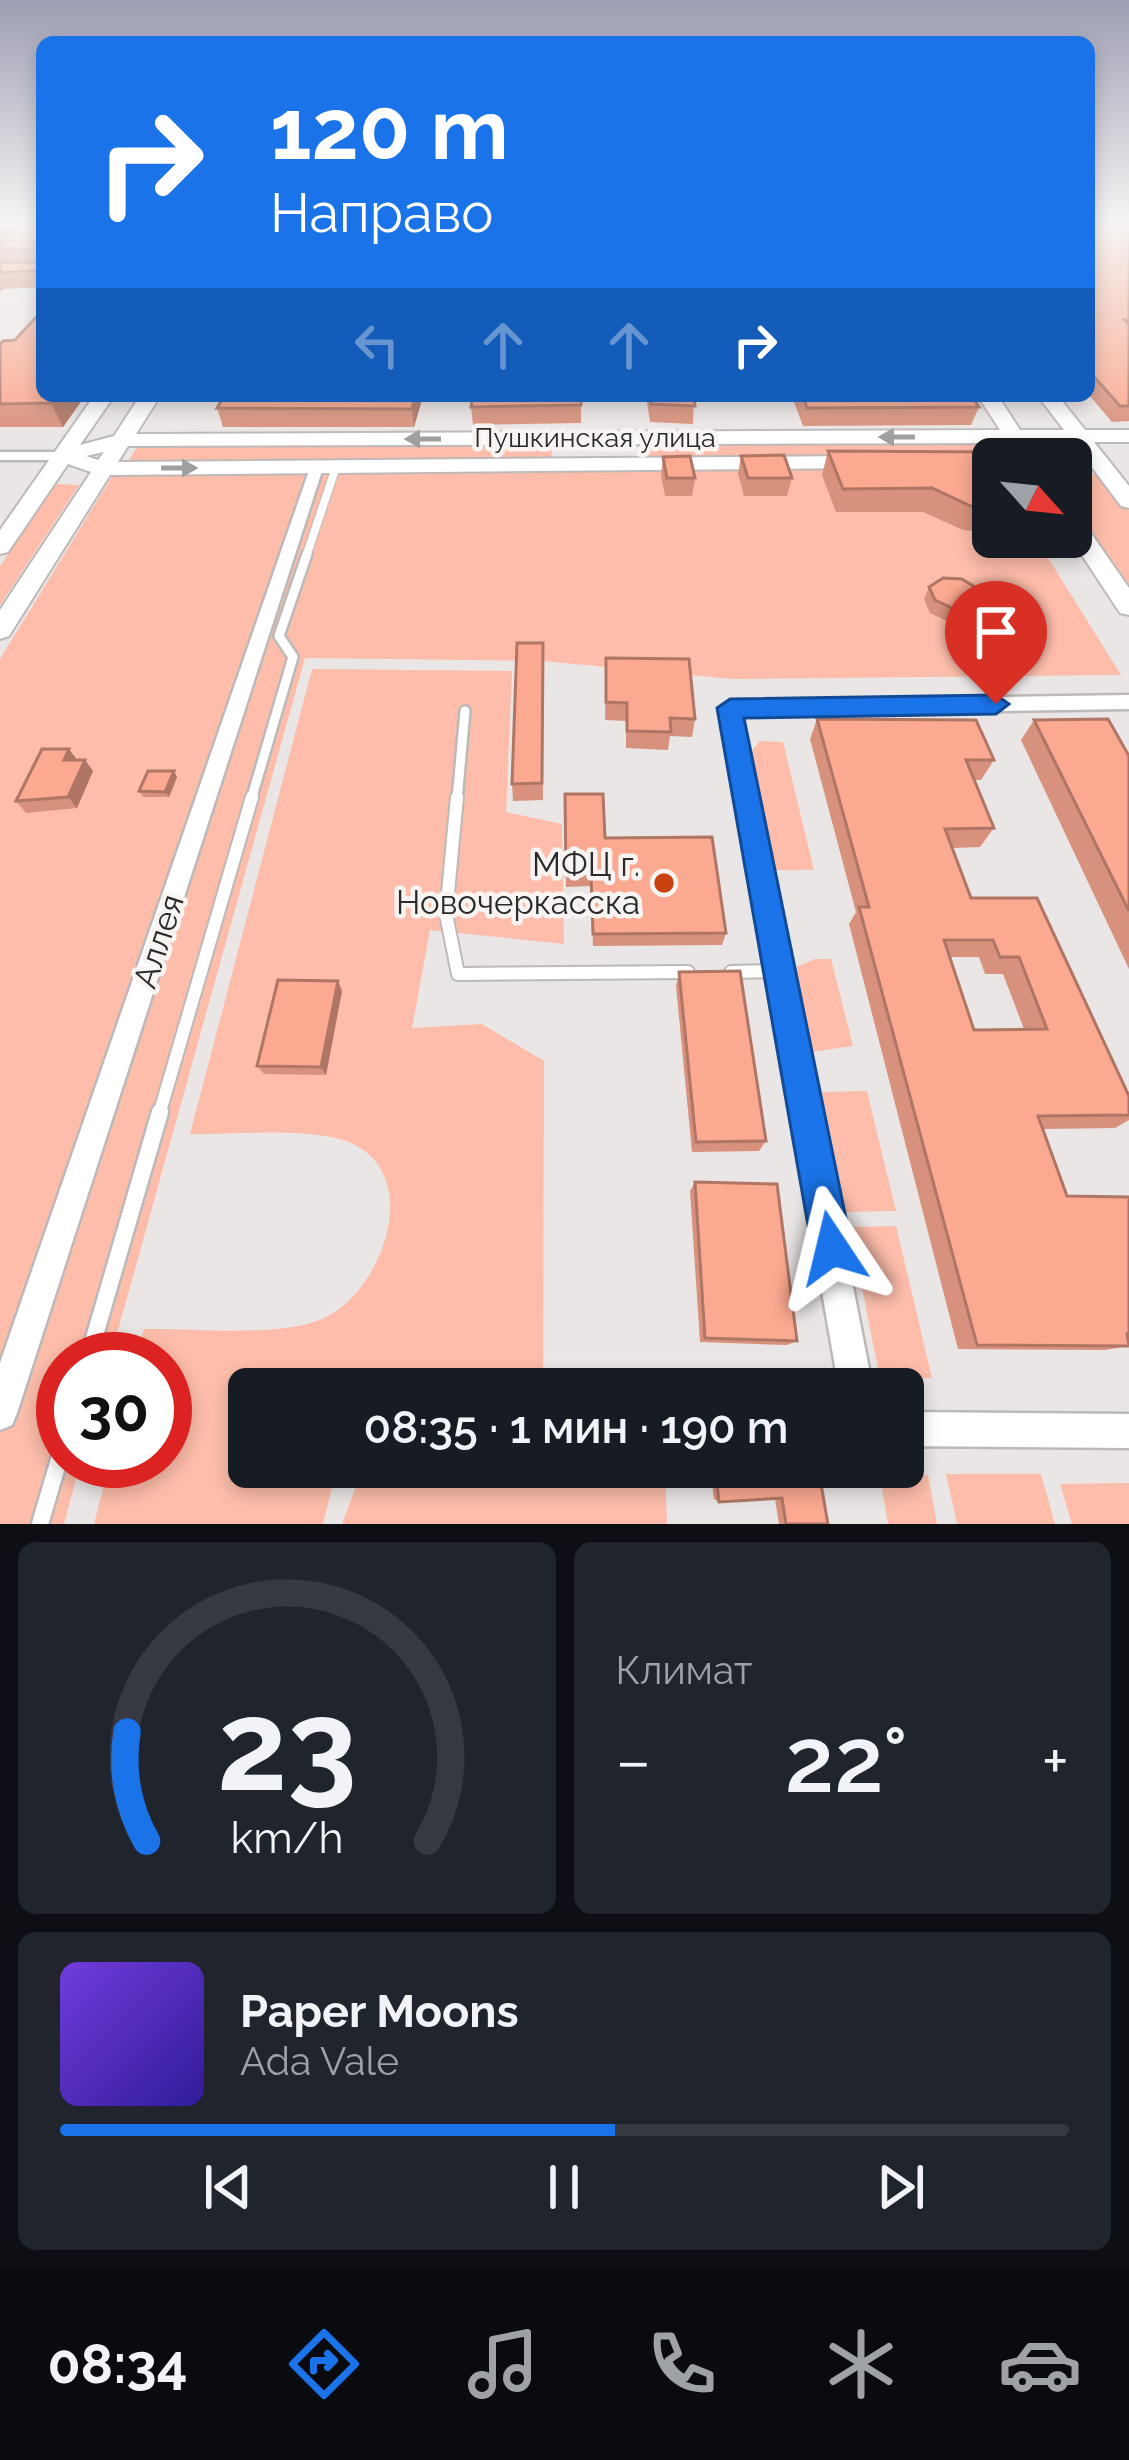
<!DOCTYPE html>
<html lang="ru">
<meta charset="utf-8">
<style>
:root{--surface:#171b24;--page:#20242c;--text:#f1f3f6;--muted:#9ea1a6;--line:#363941;--accent:#1a73e8}
body{margin:0;font-family:Raleway,sans-serif;background:var(--page);color:var(--text);height:100vh;display:flex;flex-direction:column;font-size:45px;white-space:nowrap}
*{box-sizing:border-box;margin:0}
p{font-size:39px;color:var(--muted)}
.icon{flex:none;width:66px;height:66px;fill:none;stroke:currentColor;stroke-width:2;stroke-linecap:round;stroke-linejoin:round}
.map{position:relative;height:1524px;overflow:hidden}
.drawer{display:flex;flex-direction:column;gap:18px;padding:18px;background:#0d0f14;flex:1}
.drawer>*{flex:none}
.banner{position:absolute;left:36px;top:36px;width:1059px;height:366px;border-radius:18px;box-shadow:0 6px 18px #0003;background:#1a73e8;color:#fff;overflow:hidden}
.needle{width:78px;rotate:117deg}
.controls{position:absolute;left:972px;top:438px;display:grid;gap:24px}
.controls a{display:grid;place-items:center;width:120px;height:120px;border-radius:18px;background:var(--surface);box-shadow:0 6px 18px #0003;font-size:60px}
.speed{position:absolute;left:36px;top:1332px;display:flex;gap:24px;font-size:60px;font-weight:700;text-align:center}
.speed>*{display:grid;place-content:center;width:156px;height:156px;border-radius:50%;background:var(--surface);box-shadow:0 6px 18px #0003;line-height:1}
.speed .limit{border:18px solid #d22;background:#fff;color:#111}
.pin{position:absolute;display:grid;place-items:center;width:102px;height:102px;color:#fff;margin:-123px -51px;border-radius:50% 50% 50% 0;rotate:-45deg;box-shadow:0 0 12px #0007}
.pin .icon{rotate:45deg}
.me{position:absolute;width:132px;margin:-66px;rotate:350deg;stroke-linejoin:round;filter:drop-shadow(0 0 9px #0008)}
.turn{display:flex;align-items:center;gap:42px;height:252px;padding:0 36px;font-size:54px}
.turn .icon{width:156px;height:156px;stroke-width:2.5}
.turn b{display:block;font-size:84px;line-height:102px}
.lanes{display:flex;align-items:center;height:114px;padding:0 36px;background:#0003;justify-content:center;gap:60px;direction:ltr}
.lanes .off{opacity:.35}
.big{font-size:90px;font-weight:600;line-height:1.1}
.drawer .widget{flex:1;display:flex;flex-direction:column;justify-content:center;gap:18px;min-width:0;padding:0 42px;border-radius:18px;background:var(--page)}
.drawer .dial{align-items:center;gap:0}
.dial svg{height:312px;overflow:visible;fill:none;stroke:var(--line);stroke-width:7;stroke-linecap:round;text-anchor:middle}
.dial text{fill:var(--text);stroke:none}
.song{display:flex;align-items:center;gap:36px}
.cover{width:144px;height:144px;border-radius:18px;background:linear-gradient(135deg,hsl(260 70% 55%),hsl(250 70% 35%))}
.played{height:12px;border-radius:6px;background:linear-gradient(90deg,var(--accent) 55%,var(--line) 55%)}
.keys{display:flex;justify-content:space-around;direction:ltr}
.heat{display:flex;justify-content:space-between;align-items:center;font-size:66px;direction:ltr}
.drawer .tiles{flex:1;display:grid;gap:18px;grid-template-columns:1fr 1fr}
.widget:last-child{grid-column:span 2}
.trip{position:absolute;left:228px;top:1368px;width:696px;height:120px;border-radius:18px;background:var(--surface);box-shadow:0 6px 18px #0003;font-weight:600;line-height:120px;text-align:center}
.tabs{display:flex;height:192px;justify-content:space-around;align-items:center;background:#090b0e;color:var(--muted)}
.tabs .icon{width:84px;height:84px}
.tabs .active{color:var(--accent)}
.tabs b{font-size:54px;color:var(--text)}
.map>svg:first-child{display:block}
.green{fill:#fdbdaa}
.lines{fill:none;stroke-linecap:round;stroke-linejoin:round}
.lane-far3-casing{stroke:#bdb9b8;stroke-width:10}
.lane-far2-casing{stroke:#bdb9b8;stroke-width:14}
.lane-far1-casing{stroke:#bdb9b8;stroke-width:16}
.lane-casing{stroke:#bdb9b8;stroke-width:21}
.street-casing{stroke:#bdb9b8;stroke-width:5}
.secondary-casing{stroke:#bdb9b8;stroke-width:4}
.lane-far3{stroke:#fff;stroke-width:8}
.lane-far2{stroke:#fff;stroke-width:9}
.lane-far1{stroke:#fff;stroke-width:12}
.lane{stroke:#fff;stroke-width:16}
.street{fill:#fff;fill-rule:evenodd}
.secondary{fill:#fff;fill-rule:evenodd}
.wall{fill:#d8917c;fill-rule:evenodd}
.shaded-wall{fill:#b07665}
.building{fill:#fba990;stroke:#b07665;stroke-width:3;fill-rule:evenodd}
.oneway{fill:#a09f9f}
.route{fill:#1a73e8;stroke:#114b97;stroke-width:3}
.poi-dot{fill:#ca4210;stroke:#f7f4f2;stroke-width:4.5}
.labels{text-anchor:middle;stroke-width:9;stroke-linejoin:round;paint-order:stroke}
.far-street-label{font-size:27px;fill:#2b2929;stroke:#f7f4f2}
.poi-label{font-size:33px;fill:#2b2929;stroke:#f7f4f2;text-anchor:end}
.street-label{font-size:33px;fill:#2b2929;stroke:#f7f4f2}
</style>
<div class="map">
<svg width="1129" height="1524" viewBox="0 0 1129 1524">
<rect width="100%" height="100%" fill="#eae6e5"/>
<!-- green -->
<path class="green" d="M982,441L991,456L645,459L642,442Z
M551,443L552,459L127,463L139,444Z
M993,469V537H1035L1121,675L732,679L543,661L305,658L110,1359H63V1461H81L64,1524H0V659L113,475Z
M1101,474L1129,511V596L1071,512V475Z
M56,484L79,485L0,605V566Z
M312,669L512,671L506,812L562,824L564,944L430,930L412,1028L482,1024L544,1061L543,1375L356,1389H249V1467H337L323,1524H94L110,1461H165V1359H136L144,1329C195,1328 270,1337 317,1321C379,1300 426,1179 353,1144C315,1126 233,1135 190,1134Z
M760,741L783,742L814,870H775L750,753Z
M815,959H831L853,1046L810,1052L794,968Z
M867,1091L896,1211L846,1212L822,1092Z
M896,1226L932,1378L880,1379L850,1227Z
M363,1467H665L667,1524H342Z
M946,1474H1041L1055,1524H957Z
M928,1475L937,1524H888L880,1477Z
M1129,1483V1524H1072L1060,1484Z"/>
<g class="lines">
<defs>
<path id="lane-far3" d="M306,557L336,467"/>
<path id="lane-far2" d="M251,800L293,657L279,636L307,554
M457,800L465,711"/>
<path id="lane-far1" d="M457,797L446,914L458,974L688,972
M731,972L778,971
M159,1115L252,797"/>
<path id="lane" d="M88,1359L160,1112
M40,1524L63,1446"/>
<path id="street" d="M0,452H64L71,456L64,460H0Z
M311,465L323,468L17,1413L12,1425L0,1430V1363Z
M1129,695V709L741,715L873,1389H839L720,708L730,701Z
M903,1412L1129,1414V1448L903,1446Z"/>
<path id="secondary" d="M94,396H114L80,445L114,436L140,396H160L136,434L1000,430L978,396H998L1020,430H1064L1038,396H1058L1085,430H1129V442H1094L1129,486V508L1121,506L1073,442L1029,443L1040,459H1018L1008,443L128,446L118,462L866,456L877,462L866,468L110,475L9,636L0,639V610L91,472L68,464L8,552L0,554V530ZM104,452L98,460L86,456Z
M1071,514L1079,516L1129,588V615L1120,613L1070,537Z"/>
</defs>
<!-- lane-far3 casing -->
<use href="#lane-far3" class="lane-far3-casing"/>
<!-- lane-far2 casing -->
<use href="#lane-far2" class="lane-far2-casing"/>
<!-- lane-far1 casing -->
<use href="#lane-far1" class="lane-far1-casing"/>
<!-- lane casing -->
<use href="#lane" class="lane-casing"/>
<!-- street casing -->
<use href="#street" class="street-casing"/>
<!-- secondary casing -->
<use href="#secondary" class="secondary-casing"/>
<!-- lane-far3 -->
<use href="#lane-far3" class="lane-far3"/>
<!-- lane-far2 -->
<use href="#lane-far2" class="lane-far2"/>
<!-- lane-far1 -->
<use href="#lane-far1" class="lane-far1"/>
<!-- lane -->
<use href="#lane" class="lane"/>
<!-- street -->
<use href="#street" class="street"/>
<!-- secondary -->
<use href="#secondary" class="secondary"/>
</g>
<!-- wall -->
<path class="wall" d="M0,226H42V287L3,289L0,292Z
M1089,226H1129V421L1112,422L1089,395Z
M0,344L42,396H85L63,427H0Z
M423,396L414,427H223L217,408Z
M581,396V423L473,425L471,407Z
M646,396H694L693,424L650,422Z
M972,396L979,407L971,425L803,426L792,397Z
M828,451L993,459V533L963,530L923,512H836L822,475Z
M741,456L792,478L787,496H744L738,474Z
M663,457L695,478L692,496H665L661,475Z
M929,587L978,589L975,613L969,622H949L930,613L924,599Z
M543,643V800L513,801L512,784Z
M606,658L695,719L692,737L670,736L668,750L626,748V721L605,720Z
M817,719L994,760L981,780H974L994,828L980,847L952,848L971,898L1129,1096V1120L1115,1128L1043,1129L1067,1196L1129,1197V1346L1105,1350L958,1349L849,924L856,912L810,739ZM950,957H979L985,974H1003L1024,1029L974,1030Z
M1034,720L1129,756V969L1021,740Z
M77,760H85L93,771L77,808L26,813L16,801Z
M177,777L169,797H143L139,791Z
M565,794L605,838L726,933L722,945L593,946L591,886L566,887Z
M679,972L766,1141L759,1151L692,1152L676,986Z
M342,991L326,1075L264,1074L257,1066Z
M695,1182L797,1341L787,1345L700,1342L690,1191Z
M710,1467H818L828,1524H779L775,1499L719,1502L714,1499Z"/>
<!-- shaded-wall -->
<path class="shaded-wall" d="M0,226H21L0,245Z
M56,396H85L63,427L51,403Z
M415,396H423L414,427L412,409Z
M69,749L78,761L64,760Z
M85,760L93,771L77,808L68,797Z
M174,771L177,777L169,797L165,792Z
M338,981L342,991L326,1075L321,1067Z"/>
<!-- building -->
<path class="building" d="M21,226H42V234L32,244H42V270L0,273V262L35,263L39,253L35,249H0V243Z
M1089,226H1129V320H1125L1129,324V406H1120L1089,371Z
M39,314H42V396H56L51,403L0,404V344L3,341L15,340Z
M224,396H415L412,409L217,408Z
M473,396H581V405L471,407Z
M650,396H694L695,406L651,404Z
M803,396H972L979,407L807,408Z
M828,451L999,452L1003,459H993V508L973,507L932,488L843,489Z
M784,455L792,478H748L741,456Z
M690,456L695,478H667L663,457Z
M943,578L962,579L978,589L981,601L975,610L954,609L935,600L929,587Z
M517,643H543L542,783L512,784Z
M606,658L689,659L695,719L670,718L671,732L627,731V703L606,702Z
M817,719L976,720L994,760H966L994,828L945,829L971,898H1037L1129,1096V1115L1038,1116L1067,1196L1129,1197V1334H1127L1129,1346L977,1345L859,907H869ZM944,940H993L1000,957H1019L1047,1029L974,1030Z
M1108,719L1129,756V911L1034,720Z
M42,749H69L64,760H85L68,797L16,801Z
M148,771H174L165,792L139,791Z
M565,794H603L605,838L712,837L726,933L593,934L591,874L566,875Z
M740,971L766,1141L696,1142L679,972Z
M278,980L338,981L321,1067L257,1066Z
M695,1182L777,1184L797,1341L705,1338Z
M801,1380L803,1389H706L705,1385Z
M715,1467H818L828,1524H786L782,1498L719,1502Z"/>
<!-- one-way arrows -->
<defs><path id="oneway-solid" d="M-6-.8H1V-3.2L6.5 0L1 3.2V.8H-6Z" transform="scale(3)"/></defs>
<g class="oneway">
<use href="#oneway-solid" transform="translate(897 437) rotate(180)"/>
<use href="#oneway-solid" transform="translate(423 439) rotate(180)"/>
<use href="#oneway-solid" transform="translate(179 468)"/>
</g>
<!-- sky -->
<linearGradient id="sky" x2="0" y2="1"><stop stop-color="#9d9eb4"/><stop offset="0.51" stop-color="#f6f4f3"/><stop offset="1" stop-color="#f6f4f3" stop-opacity="0"/></linearGradient>
<rect width="1129" height="439" fill="url(#sky)"/>
<!-- route -->
<path class="route" d="M996,695L1009,704L996,714L744,718L852,1248L846,1262L832,1268L818,1262L812,1248L717,708L730,699Z"/>
<!-- markers -->
<circle class="poi-dot" cx="664" cy="883" r="12"/>
<g class="labels">
<!-- far-street labels -->
<g class="far-street-label">
<text x="595" y="447">Пушкинская улица</text>
</g>
<!-- poi labels -->
<g class="poi-label">
<text x="640" y="876">МФЦ г.<tspan x="640" dy="38">Новочеркасска</tspan></text>
</g>
<!-- street labels -->
<g class="street-label">
<text transform="translate(158 941) rotate(-72)" y="12">Аллея</text>
</g>
</g>
</svg>
<div class="controls">
<a><svg class="needle" viewBox="-14 -14 28 28"><path d="M0-13l5 13h-10z" fill="#e53935"/><path d="M0 13l5-13h-10z" fill="#9ea1a6"/></svg></a>
</div>
<div class="speed"><div class="limit">30</div></div>
<div class="pin" style="left:996px;top:704px;background:#d93025"><svg class="icon" aria-label="arrive" viewBox="0 0 24 24"><path d="M6 21V4h12l-3 4 3 4H6"/></svg></div>
<svg class="me" style="left:832px;top:1248px" viewBox="-20 -20 40 40"><path d="M0-17L14 15 0 8-14 15z" fill="#1a73e8" stroke="#fff" stroke-width="4"/></svg>
<div class="trip">08:35 · 1 мин · 190 m</div>
<div class="banner">
<div class="turn"><svg class="icon" aria-label="right" viewBox="0 0 24 24"><path d="M7 20v-9h11M14 6l5 5-5 5"/></svg><div><b>120 m</b>Направо</div></div>
<div class="lanes"><svg class="icon off" aria-label="left" viewBox="0 0 24 24"><path d="M17 20v-9H6M10 6l-5 5 5 5"/></svg><svg class="icon off" aria-label="ahead" viewBox="0 0 24 24"><path d="M12 20V5M6 11l6-6 6 6"/></svg><svg class="icon off" aria-label="ahead" viewBox="0 0 24 24"><path d="M12 20V5M6 11l6-6 6 6"/></svg><svg class="icon" aria-label="right" viewBox="0 0 24 24"><path d="M7 20v-9h11M14 6l5 5-5 5"/></svg></div>
</div>
</div>
<section class="drawer">
<div class="tiles">
<div class="widget dial"><svg viewBox="0 0 100 80">
<path d="M14 69A42 42 0 1 1 86 69"/>
<path d="M14 69A42 42 0 0 1 9 41" stroke="#1a73e8"/>
<text x="50" y="56" font-size="32" font-weight="700">23</text>
<text x="50" y="72" font-size="11">km/h</text>
</svg></div>
<div class="widget"><p>Климат</p>
<div class="heat"><a>−</a><b class="big">22°</b><a>+</a></div>
</div>
<div class="widget">
<div class="song"><i class="cover"></i><div><b>Paper Moons</b><p>Ada Vale</p></div></div>
<div class="played"></div>
<div class="keys"><svg class="icon" aria-label="previous" viewBox="0 0 24 24"><path d="M18 5L8 12l10 7zM5 5v14"/></svg><svg class="icon" aria-label="pause" viewBox="0 0 24 24"><path d="M8 5v14M16 5v14"/></svg><svg class="icon" aria-label="next" viewBox="0 0 24 24"><path d="M6 5l10 7-10 7zM19 5v14"/></svg></div>
</div>
</div>
</section>
<nav class="tabs">
<b>08:34</b>
<svg class="icon active" aria-label="directions" viewBox="0 0 24 24"><path d="M12 3l9 9-9 9-9-9zM9 14v-3h6M13 9l2 2-2 2"/></svg>
<svg class="icon" aria-label="music" viewBox="0 0 24 24"><path d="M9 18V5l10-2v13"/><circle cx="6" cy="18" r="3"/><circle cx="16" cy="16" r="3"/></svg>
<svg class="icon" aria-label="phone" viewBox="0 0 24 24"><path d="M5 4h4l2 5-3 2q2 4 5 5l2-3 5 2v4C11 20 4 13 5 4z"/></svg>
<svg class="icon" aria-label="climate" viewBox="0 0 24 24"><path d="M12 3v18M4 7l16 10M4 17L20 7"/></svg>
<svg class="icon" aria-label="car" viewBox="0 0 24 24"><path d="M5 17H2v-5l4-1 3-4h7l3 4 3 1v5h-3M9 17h6M6 11h13"/><circle cx="7" cy="17" r="2"/><circle cx="17" cy="17" r="2"/></svg>
</nav>
